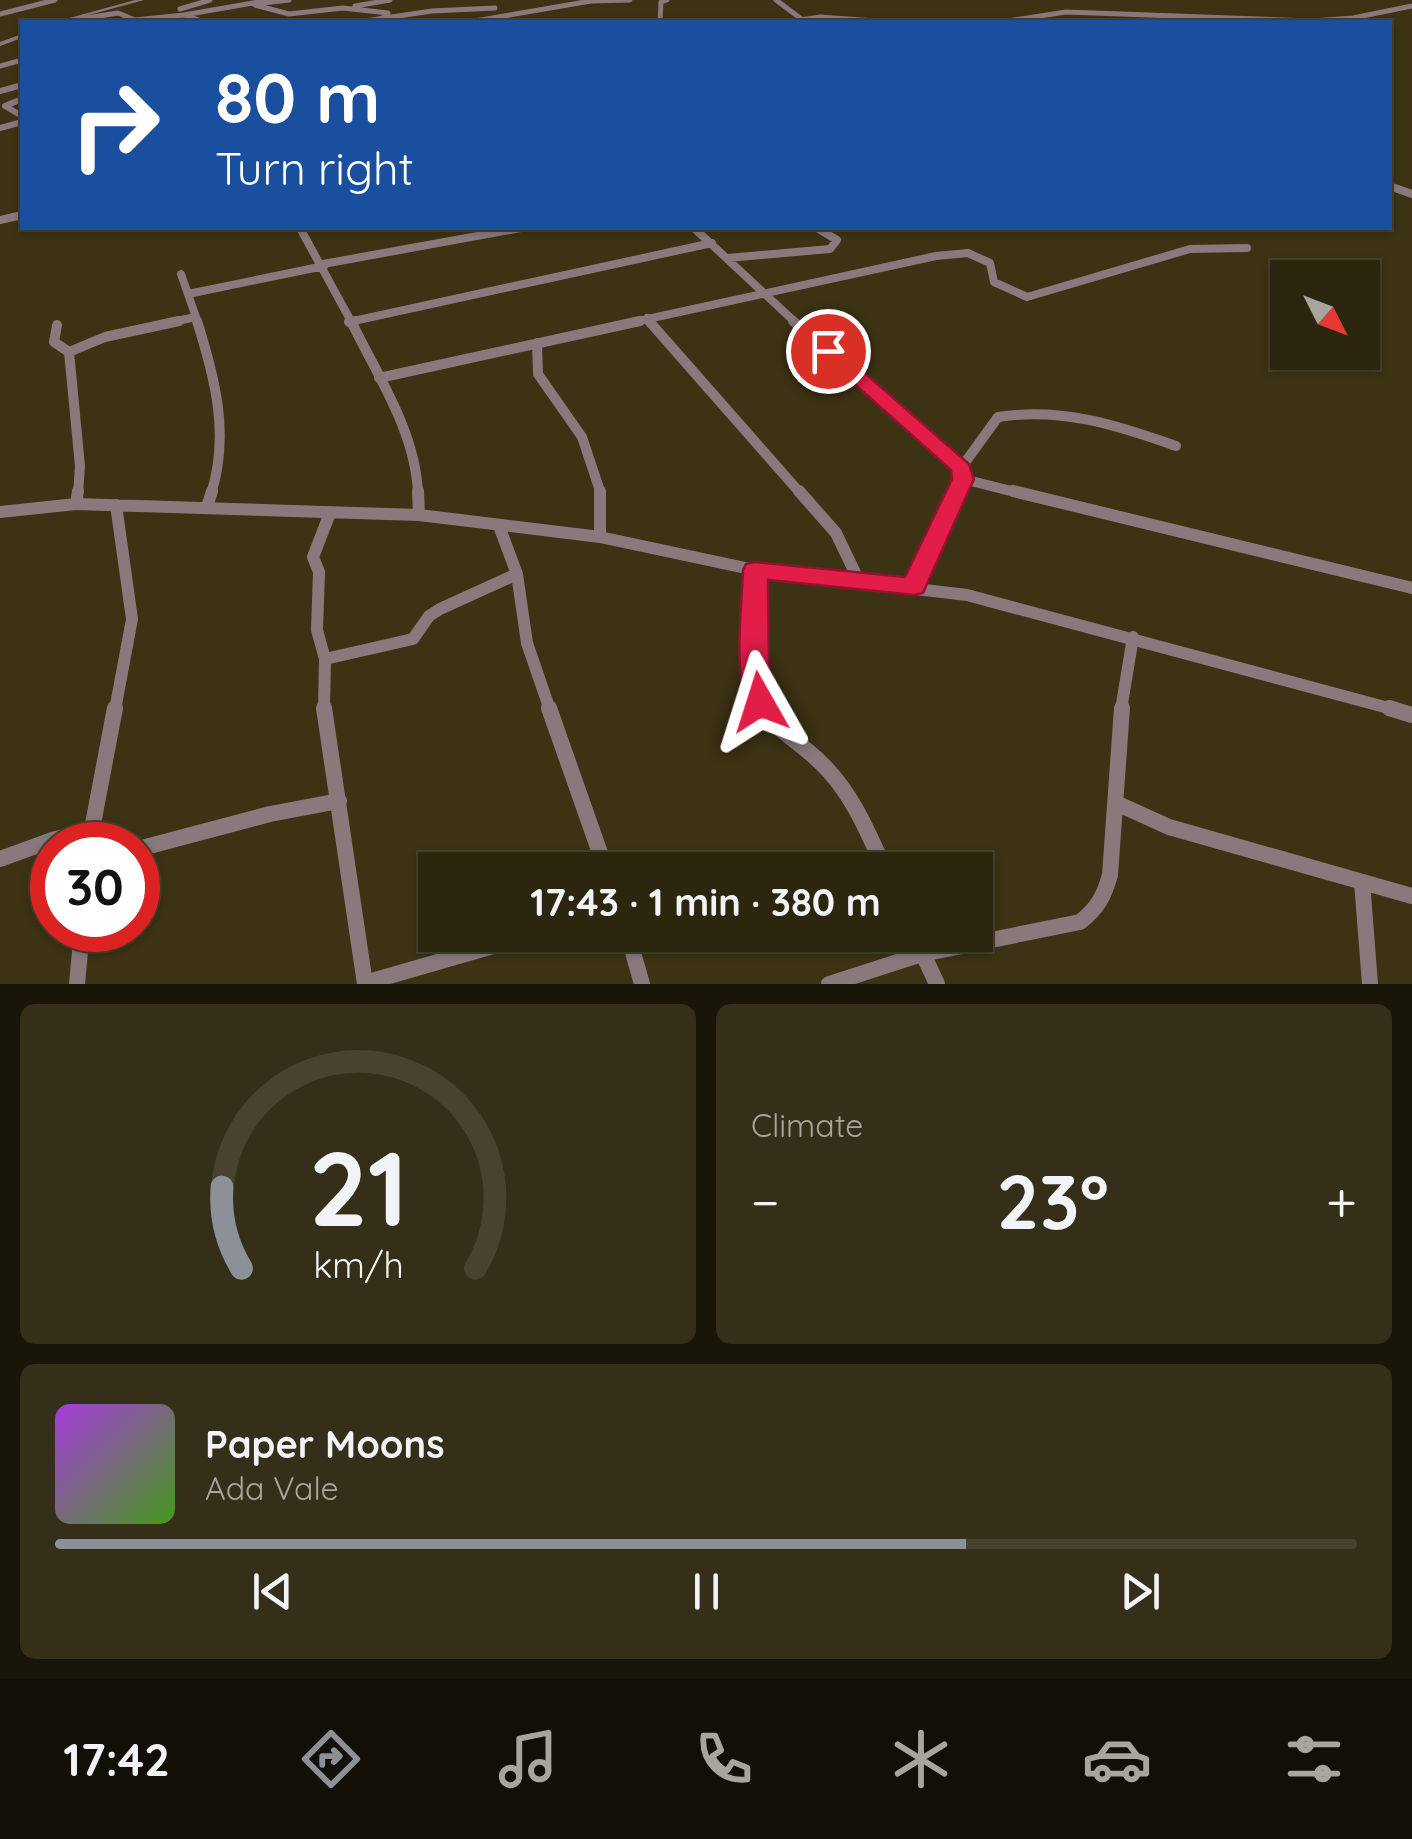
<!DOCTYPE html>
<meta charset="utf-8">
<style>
:root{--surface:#2d260f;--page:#352e18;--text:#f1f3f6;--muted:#a7a59e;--line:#48432f;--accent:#8c9099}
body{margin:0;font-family:Quicksand,sans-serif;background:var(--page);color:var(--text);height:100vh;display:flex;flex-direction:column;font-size:38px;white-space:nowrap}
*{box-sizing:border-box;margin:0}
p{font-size:32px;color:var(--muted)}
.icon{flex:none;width:55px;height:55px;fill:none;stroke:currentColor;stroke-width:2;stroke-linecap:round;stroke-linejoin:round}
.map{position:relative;height:984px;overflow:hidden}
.details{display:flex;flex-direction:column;gap:20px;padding:20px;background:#191508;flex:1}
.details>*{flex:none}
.banner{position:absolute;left:20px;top:20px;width:1372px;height:210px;border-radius:0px;box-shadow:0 2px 8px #0004,0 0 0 2px var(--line);background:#1a4fa0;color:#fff;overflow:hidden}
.needle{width:65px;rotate:132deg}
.buttons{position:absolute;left:1270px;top:260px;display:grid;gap:20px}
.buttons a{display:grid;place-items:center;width:110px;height:110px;border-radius:0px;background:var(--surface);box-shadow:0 2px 8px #0004,0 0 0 2px var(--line);font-size:50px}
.speed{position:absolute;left:30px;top:822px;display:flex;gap:20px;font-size:50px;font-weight:700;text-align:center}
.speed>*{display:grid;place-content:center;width:130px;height:130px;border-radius:50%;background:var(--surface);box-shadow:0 2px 8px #0004,0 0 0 2px var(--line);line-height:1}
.speed .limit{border:15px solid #d22;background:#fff;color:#111}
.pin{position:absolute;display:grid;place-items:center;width:85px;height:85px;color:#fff;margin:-42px;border:5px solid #fff;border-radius:50%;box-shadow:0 2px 10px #0007}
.me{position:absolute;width:110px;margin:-55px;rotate:354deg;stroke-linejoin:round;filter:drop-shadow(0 0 8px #0008)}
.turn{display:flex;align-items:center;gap:35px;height:210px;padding:0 30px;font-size:45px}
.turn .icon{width:130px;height:130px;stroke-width:2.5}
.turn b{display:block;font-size:70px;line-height:85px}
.big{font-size:75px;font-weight:800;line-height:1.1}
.details .tile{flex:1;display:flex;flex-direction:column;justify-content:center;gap:15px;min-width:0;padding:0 35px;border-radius:15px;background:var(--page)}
.details .dial{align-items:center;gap:0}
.dial svg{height:260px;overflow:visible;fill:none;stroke:var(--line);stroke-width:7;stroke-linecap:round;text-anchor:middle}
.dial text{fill:var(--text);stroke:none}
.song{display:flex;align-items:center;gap:30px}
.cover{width:120px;height:120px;border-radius:15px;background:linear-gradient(135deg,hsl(280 70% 55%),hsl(100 70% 35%))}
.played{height:10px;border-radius:5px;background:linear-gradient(90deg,var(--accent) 70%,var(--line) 70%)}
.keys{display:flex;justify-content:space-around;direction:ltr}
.heat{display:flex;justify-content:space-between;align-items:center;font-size:55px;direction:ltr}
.details .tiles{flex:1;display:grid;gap:20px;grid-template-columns:1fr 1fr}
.tile:last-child{grid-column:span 2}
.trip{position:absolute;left:418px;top:852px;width:575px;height:100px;border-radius:0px;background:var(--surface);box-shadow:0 2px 8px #0004,0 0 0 2px var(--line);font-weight:800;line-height:100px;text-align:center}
.tabs{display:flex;height:160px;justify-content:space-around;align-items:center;background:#120f06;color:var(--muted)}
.tabs .icon{width:70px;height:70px}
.tabs .current{color:var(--accent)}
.tabs b{font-size:45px;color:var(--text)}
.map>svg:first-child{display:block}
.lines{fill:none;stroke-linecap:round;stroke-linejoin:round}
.minor-far5{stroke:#89797d;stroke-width:5}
.minor-far4{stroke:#89797d;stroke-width:6}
.minor-far3{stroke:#89797d;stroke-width:8}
.minor-far2{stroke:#89797d;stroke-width:10}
.minor-far1{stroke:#89797d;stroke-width:12}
.minor{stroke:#89797d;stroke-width:16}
.tertiary{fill:#89797d;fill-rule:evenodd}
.route{fill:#e11d48;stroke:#92132f;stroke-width:2.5}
</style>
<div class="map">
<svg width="1412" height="984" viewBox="0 0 1412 984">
<rect width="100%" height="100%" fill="#3c3214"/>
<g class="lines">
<!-- minor-far5 -->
<path class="minor-far5" d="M776,0L800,18
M263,3L289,0
M255,5L289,14L343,8L388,13L384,16L405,22
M355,6L390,0
M180,9L210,0
M0,14L55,0
M184,15L205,22
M61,22L118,13L135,20L184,15L270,0H267
M358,22L432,11L495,8
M469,22L591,1L630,0
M660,22L661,2L667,0
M787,22L820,17L889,22
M1001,22L1066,12L1313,21L1353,18L1412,6
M0,66L22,60"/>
<!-- minor-far4 -->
<path class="minor-far4" d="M0,91L22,85
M22,99L5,106L22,116
M0,128L22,122
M1390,186L1399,189"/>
<!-- minor-far3 -->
<path class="minor-far3" d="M1392,187L1412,194
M0,220L22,215
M300,228L352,323
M694,228L796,323
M727,258L830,249L837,240L817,228
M323,264L521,228
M181,274L198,323
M188,294L324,266
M647,318L652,323
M349,322L712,243
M167,323L196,317
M629,323L936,256L968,253L990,263L994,282L1027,297L1190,249L1247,248"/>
<!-- minor-far2 -->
<path class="minor-far2" d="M197,321C215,378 230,435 211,494
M351,321C377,375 416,432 418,494
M649,321L801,494
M793,321L961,468L963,479L956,494
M349,322L355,321
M57,325L54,342L69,352
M537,343L538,374L582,437L601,494
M379,378L640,321
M961,468L998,417C1061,407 1117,425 1176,446
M963,479L1023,494
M78,494L80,466L69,352L105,337L179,321"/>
<!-- minor-far1 -->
<path class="minor-far1" d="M418,491L419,515
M799,491L836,533L859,581
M1013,491L1412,588
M76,504L78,491
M207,507L212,491
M0,512L76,504L419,515L600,537L755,570L967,595L1396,710
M499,526L517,574L527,643L550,710
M600,537V491
M755,570C754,615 743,668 765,710
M914,587L958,491
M325,659L413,639L429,616L440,609L517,574
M115,710L132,619L116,505
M324,710L325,659L317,630L319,572L313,557L330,513
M1121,710L1133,637"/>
<!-- minor -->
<path class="minor" d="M324,708L365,984
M549,708L606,870
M763,708C777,731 801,743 820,762C851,791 868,832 885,870
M1389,708L1412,715
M1116,803L1169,827L1412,896
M89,845L115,708
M138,849L270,814L339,801
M0,859L55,839L89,832
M1362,882L1370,984
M628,935L642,984
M914,935L937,984
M365,983L531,935
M77,984L82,930
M829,984L922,954L1080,922C1098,908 1104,896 1110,875L1122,708"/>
<!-- tertiary -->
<path class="tertiary" d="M135,0H144L63,22H55Z
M22,34V38L0,46V42Z"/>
</g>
<!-- route -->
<path class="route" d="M828,345L835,347L969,464L974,479L923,593L914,595L768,580L769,667L775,702L771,709L760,712L750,709C732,676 742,608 743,570L746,564L755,562L905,577L952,479L951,470L822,355V347Z"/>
</svg>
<div class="buttons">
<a><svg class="needle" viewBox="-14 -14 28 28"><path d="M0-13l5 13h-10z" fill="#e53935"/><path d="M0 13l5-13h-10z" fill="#a7a59e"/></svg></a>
</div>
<div class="speed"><div class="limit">30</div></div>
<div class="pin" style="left:828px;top:351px;background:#d93025"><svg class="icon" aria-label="arrive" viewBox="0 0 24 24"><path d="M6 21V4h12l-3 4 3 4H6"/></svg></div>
<svg class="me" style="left:760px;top:702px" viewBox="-20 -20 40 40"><path d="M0-17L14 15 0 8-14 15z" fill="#e11d48" stroke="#fff" stroke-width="4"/></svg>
<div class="trip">17:43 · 1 min · 380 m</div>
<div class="banner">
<div class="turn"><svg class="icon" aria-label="right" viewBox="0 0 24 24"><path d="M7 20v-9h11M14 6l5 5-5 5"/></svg><div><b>80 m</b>Turn right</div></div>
</div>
</div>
<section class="details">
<div class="tiles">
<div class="tile dial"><svg viewBox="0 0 100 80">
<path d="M14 69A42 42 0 1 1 86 69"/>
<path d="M14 69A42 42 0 0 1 8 44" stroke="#8c9099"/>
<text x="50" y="56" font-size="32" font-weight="700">21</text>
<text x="50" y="72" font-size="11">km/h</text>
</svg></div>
<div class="tile"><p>Climate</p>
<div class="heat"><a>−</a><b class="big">23°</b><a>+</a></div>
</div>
<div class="tile">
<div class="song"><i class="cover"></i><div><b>Paper Moons</b><p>Ada Vale</p></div></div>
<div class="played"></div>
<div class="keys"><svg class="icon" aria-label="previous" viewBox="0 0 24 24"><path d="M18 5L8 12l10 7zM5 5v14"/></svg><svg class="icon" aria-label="pause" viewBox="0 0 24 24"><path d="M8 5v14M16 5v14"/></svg><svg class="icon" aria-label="next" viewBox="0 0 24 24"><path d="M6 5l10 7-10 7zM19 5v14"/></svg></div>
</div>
</div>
</section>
<nav class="tabs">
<b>17:42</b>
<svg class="icon current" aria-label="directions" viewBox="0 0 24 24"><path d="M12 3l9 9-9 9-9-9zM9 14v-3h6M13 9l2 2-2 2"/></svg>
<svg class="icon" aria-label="music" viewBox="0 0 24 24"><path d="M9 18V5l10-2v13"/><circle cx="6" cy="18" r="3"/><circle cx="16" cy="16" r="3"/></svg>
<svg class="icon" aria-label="phone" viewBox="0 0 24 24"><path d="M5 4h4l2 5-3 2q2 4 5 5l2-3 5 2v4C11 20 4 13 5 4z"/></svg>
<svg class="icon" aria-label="climate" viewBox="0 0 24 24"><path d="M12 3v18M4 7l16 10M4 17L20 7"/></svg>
<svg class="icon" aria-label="car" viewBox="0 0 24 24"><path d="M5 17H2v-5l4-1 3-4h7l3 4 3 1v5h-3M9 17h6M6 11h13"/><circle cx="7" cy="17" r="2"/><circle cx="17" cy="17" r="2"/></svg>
<svg class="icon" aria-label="filters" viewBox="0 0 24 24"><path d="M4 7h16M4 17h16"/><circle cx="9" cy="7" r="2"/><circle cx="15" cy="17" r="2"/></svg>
</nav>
